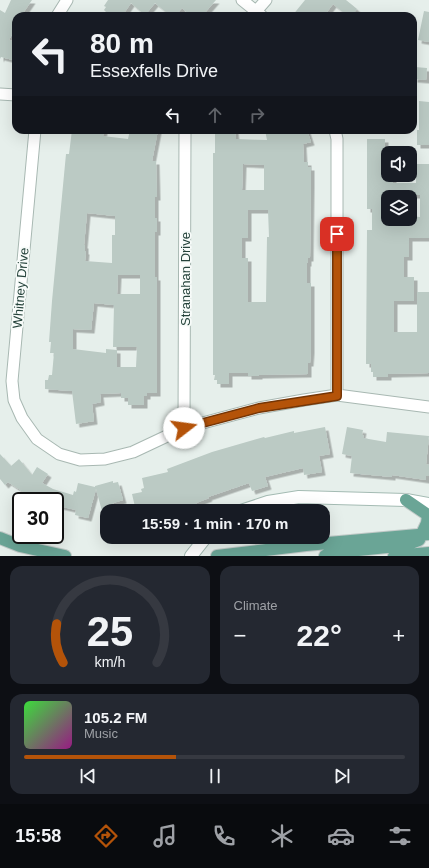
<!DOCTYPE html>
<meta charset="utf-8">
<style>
:root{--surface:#171b24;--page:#242831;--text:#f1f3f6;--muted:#9ea1a6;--line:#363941;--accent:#b45309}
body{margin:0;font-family:Helvetica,sans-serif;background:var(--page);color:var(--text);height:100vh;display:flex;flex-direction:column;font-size:15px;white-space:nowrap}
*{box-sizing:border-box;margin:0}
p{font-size:13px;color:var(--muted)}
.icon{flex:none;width:22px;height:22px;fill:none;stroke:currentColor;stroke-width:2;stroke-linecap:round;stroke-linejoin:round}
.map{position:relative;height:556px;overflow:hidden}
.side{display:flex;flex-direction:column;gap:10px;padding:10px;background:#0d0f14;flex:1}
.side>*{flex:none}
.hud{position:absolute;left:12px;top:12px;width:405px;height:122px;border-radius:12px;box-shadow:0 4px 16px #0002;background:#171b24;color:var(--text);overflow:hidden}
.buttons{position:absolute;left:381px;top:146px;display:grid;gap:8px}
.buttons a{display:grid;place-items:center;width:36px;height:36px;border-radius:8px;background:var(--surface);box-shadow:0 4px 16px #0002;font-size:20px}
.speed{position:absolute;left:12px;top:492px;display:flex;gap:8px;font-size:20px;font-weight:700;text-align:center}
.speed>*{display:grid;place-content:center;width:52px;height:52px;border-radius:50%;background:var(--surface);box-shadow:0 4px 16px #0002;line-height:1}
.speed .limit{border:2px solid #111;border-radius:6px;background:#fff;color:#111}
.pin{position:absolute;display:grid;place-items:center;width:34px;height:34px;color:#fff;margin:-17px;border-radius:8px;box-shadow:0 2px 6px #0006}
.me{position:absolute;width:44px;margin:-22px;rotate:75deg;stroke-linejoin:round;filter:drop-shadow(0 0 3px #0008)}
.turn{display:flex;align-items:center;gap:14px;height:84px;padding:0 12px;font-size:18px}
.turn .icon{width:52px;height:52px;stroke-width:2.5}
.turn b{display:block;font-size:28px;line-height:34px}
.lanes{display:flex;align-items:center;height:38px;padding:0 12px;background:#0003;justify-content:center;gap:20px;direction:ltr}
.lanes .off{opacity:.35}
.big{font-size:30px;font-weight:700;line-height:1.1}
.side .card{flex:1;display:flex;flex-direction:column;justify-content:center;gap:6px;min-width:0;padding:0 14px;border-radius:12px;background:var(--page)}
.side .dial{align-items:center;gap:0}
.dial svg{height:104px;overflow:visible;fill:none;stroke:var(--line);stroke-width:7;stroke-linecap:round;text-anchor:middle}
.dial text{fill:var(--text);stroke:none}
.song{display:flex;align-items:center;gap:12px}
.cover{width:48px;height:48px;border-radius:6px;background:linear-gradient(135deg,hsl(120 70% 55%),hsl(310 70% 35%))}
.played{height:4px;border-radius:2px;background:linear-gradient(90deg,var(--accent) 40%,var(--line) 40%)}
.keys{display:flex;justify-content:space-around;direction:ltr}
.heat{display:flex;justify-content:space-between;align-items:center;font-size:22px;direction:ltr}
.side .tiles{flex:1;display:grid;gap:10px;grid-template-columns:1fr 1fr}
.card:last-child{grid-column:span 2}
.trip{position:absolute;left:100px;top:504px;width:230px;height:40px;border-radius:12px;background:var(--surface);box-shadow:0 4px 16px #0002;font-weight:700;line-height:40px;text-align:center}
.dock{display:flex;height:64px;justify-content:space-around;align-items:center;background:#090b0e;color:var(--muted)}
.dock .icon{width:28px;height:28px}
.dock .active{color:var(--accent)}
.dock b{font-size:18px;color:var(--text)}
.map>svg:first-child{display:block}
.building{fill:#bbcac4;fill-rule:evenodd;filter:url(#shadow)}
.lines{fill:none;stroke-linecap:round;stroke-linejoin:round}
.street-casing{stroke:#a8b8b2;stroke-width:13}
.secondary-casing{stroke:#a4bbb3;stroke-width:14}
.primary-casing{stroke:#c2cac8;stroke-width:14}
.street{stroke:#fff;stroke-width:11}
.secondary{stroke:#fff;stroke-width:12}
.primary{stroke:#6aa596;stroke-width:12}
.route-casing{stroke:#753606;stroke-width:10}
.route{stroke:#b45309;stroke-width:7}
.labels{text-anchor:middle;stroke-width:3.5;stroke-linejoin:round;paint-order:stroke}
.street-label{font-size:13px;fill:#24423a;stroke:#f7fbf9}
</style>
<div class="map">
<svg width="429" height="556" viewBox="0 0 429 556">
<defs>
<filter id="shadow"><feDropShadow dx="3.5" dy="3.5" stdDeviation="0" flood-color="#0004"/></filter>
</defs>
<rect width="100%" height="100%" fill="#e6efeb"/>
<!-- building -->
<path class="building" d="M11,0H32L21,16H16V27L9,40L16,42L13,60L1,57L0,59V10L5,13Z
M108,0H216L202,16H191L182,8L175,16H171L155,3L145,15L131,3L122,16H103L106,12L104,10L106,7L104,6Z
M305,0H346L357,9L351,16H348L333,4L324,16H292Z
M424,11L429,12V42L418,40Z
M415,67L427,68L426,80L414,79Z
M419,101L429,102V145H417V130H419Z
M72,130H104L103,136L128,139L130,130H158L152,161H156L157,197H155V218H157V232H155V277H157V393H147V396H144V405H128V398H121V393L100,394L101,402L92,404L94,421L76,424L72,391L45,389V380H48L49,375H52L54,353H50L51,342H49L52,301L66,154H69ZM87,213L115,216V235H112V263L85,261L86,251H85V245H84ZM118,275H140V294H117ZM94,303L114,305L113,347H137L136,367H117V350L106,349V353L73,349V329L91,330Z
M217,130H235L236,139L267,140L265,130H307L311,142L303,144L304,162H308V167H311V184L310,258H308V263H307V283H311V350L310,363H308V374L259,375V376H248V373H229V384H217V380H214L215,375H213V153H215V131ZM243,164L264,165V190H242ZM248,210H268L269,237H267L266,302H248V258H242V238H248Z
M367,139H385L384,173H388V175H393V183H416V164H429V238H409V257H404V277H414V301H394V332H417V292H429V373L388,374V377H373V372H371V364H366L367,230H372V209H367ZM388,195H420V217L410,216V219H388Z
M325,427L330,454L319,456L322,472L304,475L303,468L265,477L268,486L252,491L249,483L208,497L209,498L196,503L197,506L189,509L188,508L181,511H136L132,494L142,492L141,489L144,488L142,478L168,472L167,469L212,452L264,437L265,438L294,431V433Z
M347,427L363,430L362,435H364L363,438L386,442L387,432L429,436L426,464L429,465V476H426V480L392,475V477L350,473L352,456L342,454Z
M0,454L11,466L19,459L32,475L37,467L48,474L42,483L53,489L73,495L74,491L76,492L78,483L95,487V486L113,481V483L118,482L123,500L113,503L116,511H102L96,489L88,518L75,515L76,510L59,506L60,501H37L8,482L5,485L0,479Z"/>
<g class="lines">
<defs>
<path id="street" d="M242,0L262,16
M57,16L67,0
M252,16L266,0
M0,94L16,95
M35,130L12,381L14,400L22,418L37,439L59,454L80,460L105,459L133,452L184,428L259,408L304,400L337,395L429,407
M335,130L337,139V395
M184,428L185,130"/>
<path id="secondary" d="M241,511L268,502L299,497L406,500L429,504
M191,556L206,537"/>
<path id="primary" d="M0,538L20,546L65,556
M217,556L306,545L429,534
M325,556L330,553L406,545L419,540L427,523L428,515L406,500
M394,556L429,553"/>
</defs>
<!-- street casing -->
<use href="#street" class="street-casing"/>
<!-- secondary casing -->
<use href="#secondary" class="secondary-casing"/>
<!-- primary casing -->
<use href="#primary" class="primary-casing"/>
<!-- street -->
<use href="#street" class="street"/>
<!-- secondary -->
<use href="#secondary" class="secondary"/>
<!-- primary -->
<use href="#primary" class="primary"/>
</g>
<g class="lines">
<defs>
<path id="route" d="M184,428L259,408L337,396V234"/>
</defs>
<!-- route casing -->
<use href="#route" class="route-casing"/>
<!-- route -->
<use href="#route" class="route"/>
</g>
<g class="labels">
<!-- street labels -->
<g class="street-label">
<text transform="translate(185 279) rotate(-90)" y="5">Stranahan Drive</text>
<text transform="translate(20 288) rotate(-85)" y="5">Whitney Drive</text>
</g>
</g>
</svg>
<div class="buttons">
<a><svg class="icon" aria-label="sound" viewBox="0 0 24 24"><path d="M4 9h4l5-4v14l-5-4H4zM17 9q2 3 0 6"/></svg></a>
<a><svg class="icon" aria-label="layers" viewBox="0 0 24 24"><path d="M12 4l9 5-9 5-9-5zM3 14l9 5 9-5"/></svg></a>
</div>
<div class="speed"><div class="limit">30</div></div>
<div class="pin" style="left:337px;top:234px;background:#d93025"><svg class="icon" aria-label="arrive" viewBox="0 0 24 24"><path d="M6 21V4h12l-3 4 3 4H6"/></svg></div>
<svg class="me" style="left:184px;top:428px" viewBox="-20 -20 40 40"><circle r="19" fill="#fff"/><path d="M0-13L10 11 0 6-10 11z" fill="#b45309"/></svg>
<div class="trip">15:59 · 1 min · 170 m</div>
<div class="hud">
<div class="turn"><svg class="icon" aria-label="left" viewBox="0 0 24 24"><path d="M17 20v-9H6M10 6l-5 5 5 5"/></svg><div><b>80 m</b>Essexfells Drive</div></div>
<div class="lanes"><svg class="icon" aria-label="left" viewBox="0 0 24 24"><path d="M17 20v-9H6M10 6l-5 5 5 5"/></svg><svg class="icon off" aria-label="ahead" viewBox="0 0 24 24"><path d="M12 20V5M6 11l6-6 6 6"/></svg><svg class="icon off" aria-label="right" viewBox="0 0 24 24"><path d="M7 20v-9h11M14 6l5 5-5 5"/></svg></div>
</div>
</div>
<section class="side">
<div class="tiles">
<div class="card dial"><svg viewBox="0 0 100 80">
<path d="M14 69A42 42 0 1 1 86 69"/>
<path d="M14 69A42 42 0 0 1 9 39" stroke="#b45309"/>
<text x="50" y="56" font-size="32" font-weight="700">25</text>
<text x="50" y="72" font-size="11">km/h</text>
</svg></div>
<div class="card"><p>Climate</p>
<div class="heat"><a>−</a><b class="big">22°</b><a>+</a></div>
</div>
<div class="card">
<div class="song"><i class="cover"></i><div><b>105.2 FM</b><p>Music</p></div></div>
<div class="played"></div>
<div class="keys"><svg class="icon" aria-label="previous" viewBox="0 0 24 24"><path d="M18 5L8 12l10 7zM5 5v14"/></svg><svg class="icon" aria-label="pause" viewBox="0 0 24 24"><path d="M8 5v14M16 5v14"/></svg><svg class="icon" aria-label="next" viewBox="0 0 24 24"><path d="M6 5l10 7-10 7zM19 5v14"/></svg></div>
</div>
</div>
</section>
<nav class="dock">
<b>15:58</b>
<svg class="icon active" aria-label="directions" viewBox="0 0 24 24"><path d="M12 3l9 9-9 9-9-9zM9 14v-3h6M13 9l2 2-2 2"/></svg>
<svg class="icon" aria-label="music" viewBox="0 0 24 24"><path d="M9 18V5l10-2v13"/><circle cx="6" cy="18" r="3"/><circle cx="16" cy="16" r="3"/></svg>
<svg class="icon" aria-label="phone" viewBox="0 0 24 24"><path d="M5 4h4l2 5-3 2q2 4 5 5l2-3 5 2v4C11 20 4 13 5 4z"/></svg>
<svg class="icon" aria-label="climate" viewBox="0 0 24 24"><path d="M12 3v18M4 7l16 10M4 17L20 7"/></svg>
<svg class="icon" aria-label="car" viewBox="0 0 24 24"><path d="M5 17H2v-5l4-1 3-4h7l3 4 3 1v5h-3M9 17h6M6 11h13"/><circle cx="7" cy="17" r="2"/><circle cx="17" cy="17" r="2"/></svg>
<svg class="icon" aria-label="filters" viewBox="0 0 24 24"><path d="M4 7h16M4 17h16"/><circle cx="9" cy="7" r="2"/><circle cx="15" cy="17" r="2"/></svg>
</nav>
